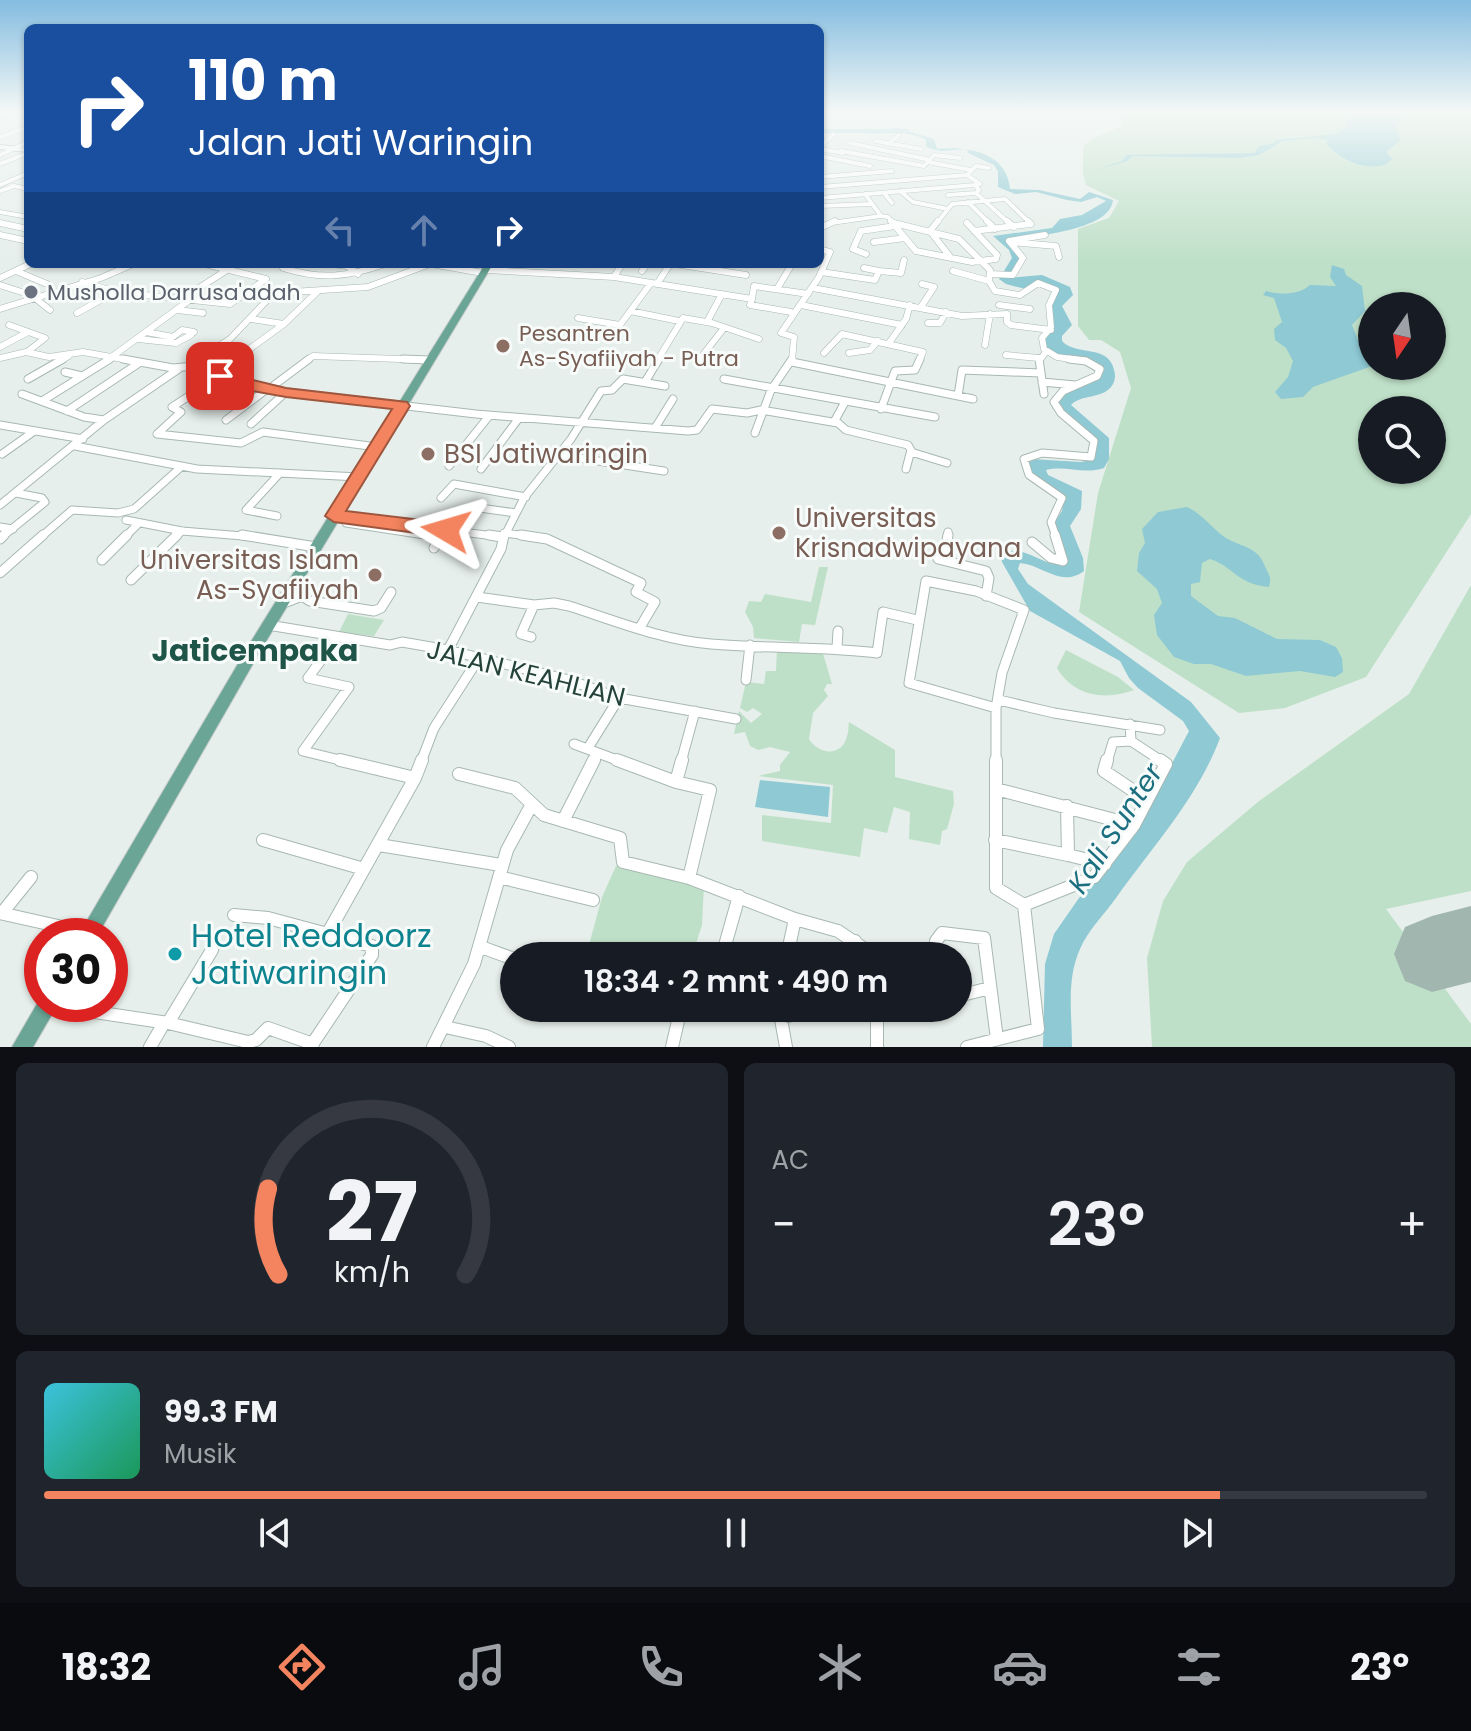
<!DOCTYPE html>
<html lang="id">
<meta charset="utf-8">
<style>
:root{--surface:#171b24;--page:#20242c;--text:#f1f3f6;--muted:#9ea1a6;--line:#363941;--accent:#f4845f}
body{margin:0;font-family:Poppins,sans-serif;background:var(--page);color:var(--text);height:100vh;display:flex;flex-direction:column;font-size:30px;white-space:nowrap}
*{box-sizing:border-box;margin:0}
p{font-size:26px;color:var(--muted)}
.icon{flex:none;width:44px;height:44px;fill:none;stroke:currentColor;stroke-width:2;stroke-linecap:round;stroke-linejoin:round}
.map{position:relative;height:1047px;overflow:hidden}
.drawer{display:flex;flex-direction:column;gap:16px;padding:16px;background:#0d0f14;flex:1}
.drawer>*{flex:none}
.top-card{position:absolute;left:24px;top:24px;width:800px;height:244px;border-radius:12px;box-shadow:0 2px 6px #0004;background:#1a4fa0;color:#fff;overflow:hidden}
.needle{width:52px;rotate:193deg}
.controls{position:absolute;left:1358px;top:292px;display:grid;gap:16px}
.controls a{display:grid;place-items:center;width:88px;height:88px;border-radius:50%;background:var(--surface);box-shadow:0 2px 6px #0004;font-size:40px}
.speed{position:absolute;left:24px;top:918px;display:flex;gap:16px;font-size:40px;font-weight:700;text-align:center}
.speed>*{display:grid;place-content:center;width:104px;height:104px;border-radius:50%;background:var(--surface);box-shadow:0 2px 6px #0004;line-height:1}
.speed .limit{border:12px solid #d22;background:#fff;color:#111}
.pin{position:absolute;display:grid;place-items:center;width:68px;height:68px;color:#fff;margin:-34px;border-radius:16px;box-shadow:0 4px 12px #0006}
.me{position:absolute;width:88px;margin:-44px;rotate:277deg;stroke-linejoin:round;filter:drop-shadow(0 0 6px #0008)}
.turn{display:flex;align-items:center;gap:28px;height:168px;padding:0 32px;font-size:36px}
.turn .icon{width:104px;height:104px;stroke-width:2.5}
.turn b{display:block;font-size:56px;line-height:68px}
.lanes{display:flex;align-items:center;height:76px;padding:0 32px;background:#0003;justify-content:center;gap:40px;direction:ltr}
.lanes .off{opacity:.35}
.big{font-size:60px;font-weight:600;line-height:1.1}
.drawer .card{flex:1;display:flex;flex-direction:column;justify-content:center;gap:12px;min-width:0;padding:0 28px;border-radius:12px;background:var(--page)}
.drawer .dial{align-items:center;gap:0}
.dial svg{height:208px;overflow:visible;fill:none;stroke:var(--line);stroke-width:7;stroke-linecap:round;text-anchor:middle}
.dial text{fill:var(--text);stroke:none}
.song{display:flex;align-items:center;gap:24px}
.cover{width:96px;height:96px;border-radius:12px;background:linear-gradient(135deg,hsl(190 70% 55%),hsl(150 70% 35%))}
.played{height:8px;border-radius:4px;background:linear-gradient(90deg,var(--accent) 85%,var(--line) 85%)}
.keys{display:flex;justify-content:space-around;direction:ltr}
.heat{display:flex;justify-content:space-between;align-items:center;font-size:44px;direction:ltr}
.drawer .tiles{flex:1;display:grid;gap:16px;grid-template-columns:1fr 1fr}
.card:last-child{grid-column:span 2}
.trip{position:absolute;left:500px;top:942px;width:472px;height:80px;border-radius:40px;background:var(--surface);box-shadow:0 2px 6px #0004;font-weight:600;line-height:80px;text-align:center}
.tab-bar{display:flex;height:128px;justify-content:space-around;align-items:center;background:#090b0e;color:var(--muted)}
.tab-bar .icon{width:56px;height:56px}
.tab-bar .on{color:var(--accent)}
.tab-bar b{font-size:36px;color:var(--text)}
.map>svg:first-child{display:block}
.green{fill:#bfe0c8;fill-rule:evenodd}
.water{fill:#8ec9d4}
.lines{fill:none;stroke-linecap:round;stroke-linejoin:round}
.river{fill:#8ec9d4;fill-rule:evenodd}
.runway{fill:#a2b6b0;fill-rule:evenodd}
.minor-far4-casing{stroke:#a8b8b2;stroke-width:5}
.minor-far3-casing{stroke:#a8b8b2;stroke-width:7}
.minor-far2-casing{stroke:#a8b8b2;stroke-width:9}
.minor-far1-casing{stroke:#a8b8b2;stroke-width:11}
.minor-casing{stroke:#a8b8b2;stroke-width:14}
.tertiary-casing{stroke:#a8b8b2;stroke-width:2}
.primary-casing{stroke:#c2cac8;stroke-width:2}
.minor-far4{stroke:#fff;stroke-width:4}
.minor-far3{stroke:#fff;stroke-width:6}
.minor-far2{stroke:#fff;stroke-width:7}
.minor-far1{stroke:#fff;stroke-width:9}
.minor{stroke:#fff;stroke-width:12}
.tertiary{fill:#fff;fill-rule:evenodd}
.primary{fill:#6aa596;fill-rule:evenodd}
.route{fill:#f4845f;stroke:#9f563e;stroke-width:2}
.worship-dot{fill:#6b7280;stroke:#f7fbf9;stroke-width:3}
.education-dot{fill:#8d6e63;stroke:#f7fbf9;stroke-width:3}
.culture-dot{fill:#0f9aa8;stroke:#f7fbf9;stroke-width:3}
.labels{text-anchor:middle;stroke-width:6;stroke-linejoin:round;paint-order:stroke}
.far-worship-label{font-size:22px;fill:#5b616d;stroke:#f7fbf9;text-anchor:start}
.far-education-label{font-size:22px;fill:#785e54;stroke:#f7fbf9;text-anchor:start}
.education-label{font-size:26px;fill:#785e54;stroke:#f7fbf9;text-anchor:start}
.street-label{font-size:26px;fill:#24423a;stroke:#f7fbf9}
.water-label{font-size:28px;font-style:italic;fill:#1c6f80;stroke:#f7fbf9}
.quarter-label{font-size:30px;font-weight:bold;fill:#1f5548;stroke:#f7fbf9}
.near-culture-label{font-size:32px;fill:#0d838f;stroke:#f7fbf9;text-anchor:start}
</style>
<div class="map">
<svg width="1471" height="1047" viewBox="0 0 1471 1047">
<rect width="100%" height="100%" fill="#e6efeb"/>
<!-- green -->
<path class="green" d="M1123,113H1471V514L1366,677L1285,708L1239,713L1079,612L1098,493L1131,388L1120,352L1101,340H1089L1078,326V229L1109,218L1119,201L1086,185L1083,174V146L1095,137L1123,126L1120,120ZM1372,306H1432V366H1372ZM1372,410H1432V470H1372Z
M819,567H828L815,625L802,624L799,642L754,638L753,627L745,612L749,601L761,602L765,594L811,602Z
M1471,585V891L1386,909L1471,1024V1047H1152L1147,958L1163,901L1187,862L1259,801L1409,694Z
M348,614L384,620L374,636L339,632Z
M777,649L822,650L832,684H827L824,690L828,696L813,713L809,739C818,754 842,758 847,736C849,732 848,727 849,722L895,750V777L953,791L954,804L947,829L942,831L940,845L909,839L910,812L894,807L887,833L864,828L860,857L762,841V815L831,823L833,785L758,776L780,771V765L790,752L770,747L758,750L750,746L745,732L734,734L739,711L751,723L762,714L753,708L747,712L740,708L746,682L764,684L766,671H776Z
M1066,650L1118,677L1134,690C1105,701 1073,696 1057,668Z
M616,866L704,885L702,925L692,956H586L602,897Z"/>
<!-- water -->
<path class="water" d="M1357,113H1407L1399,117L1401,121L1396,127L1401,140L1386,152L1392,159L1385,165C1361,170 1342,160 1326,144L1328,140L1316,138L1283,141L1259,155L1240,158L1132,156L1127,161L1095,170L1122,161L1127,155L1254,153L1259,146L1274,143L1276,140L1336,134L1348,126L1344,121Z
M898,128L934,139L937,149C967,146 1007,152 1010,189L1039,190L1080,199L1089,192L1113,200C1110,231 1034,235 1009,241L1022,256L1009,278L1042,275L1070,287L1073,295L1062,306L1072,325L1062,336V341C1075,356 1109,344 1114,370C1116,376 1115,382 1111,387C1101,399 1082,394 1071,405L1109,438V459L1104,468C1083,475 1066,465 1046,470L1048,475L1082,491L1081,509L1070,526L1083,558L1084,571C1061,588 1043,565 1020,563L1018,569L1028,584L1191,702L1220,738C1197,799 1153,846 1116,898C1104,915 1088,930 1080,949C1066,980 1072,1014 1072,1047H1043L1045,964L1054,934L1079,898L1116,859L1146,813L1189,731L1183,721L1138,688L1129,678L1120,661L1030,611L1002,562L1001,554C1025,541 1044,571 1067,563L1052,526L1062,511L1064,498L1026,469L1031,459L1081,462L1095,459L1096,440L1058,410L1055,398L1092,378L1098,367L1050,355L1042,338L1051,329L1048,312L1057,293L1038,283L1029,290L1006,284L999,279L1012,258L1009,250L993,236L1052,228L1060,219L1082,215L1106,201L1097,197L1081,202L1067,200L1036,192L1015,194L998,187V171L994,165L968,153L967,149L941,151L926,147V140C902,127 881,137 856,132Z
M1332,265L1344,269L1346,275L1362,286L1365,311L1352,325L1358,340L1372,352V366L1313,387L1303,397L1281,399L1275,392L1288,377L1293,361L1286,348L1275,340L1274,329L1282,322L1274,298L1263,295L1266,291C1280,295 1299,295 1310,285L1336,286L1330,277Z
M1187,507C1202,514 1210,526 1223,536C1238,547 1256,545 1264,564C1268,575 1272,574 1269,587C1237,584 1234,567 1210,559L1202,563L1200,582L1191,584V596L1218,616L1235,618L1277,639L1320,640L1336,647L1342,658L1343,672L1335,677L1300,671L1246,676L1211,664H1194L1174,657L1157,635L1154,615L1162,603L1157,589L1137,571L1139,553L1145,543L1142,529L1158,512Z
M760,780L830,787L828,817L755,807Z"/>
<g class="lines">
<!-- river -->
<path class="river" d="M820,113L826,115L820,124Z
M820,129H907L911,131L907,133H820Z"/>
<!-- runway -->
<path class="runway" d="M1471,906V982L1432,992L1405,981L1394,954L1405,927L1432,916Z"/>
<defs>
<path id="minor-far4" d="M0,115L7,113
M0,137L28,127
M876,141L921,149
M850,143L930,160
M888,144L899,135
M820,147L834,134
M820,149L843,153
M841,151L924,166L934,155L960,158
M0,155L28,142
M820,156L870,166
M928,162L971,170
M0,164L28,153
M969,173L976,166L989,168
M820,177L892,171
M0,185L28,173
M14,186L28,189
M820,187L967,175L980,184L975,185L979,190L976,193L1009,223
M0,191L14,186
M900,191L913,202L948,209
M884,193L892,203
M865,194L881,216L888,217L893,223
M948,195L976,193
M820,198L975,185
M968,202L989,223
M820,206L872,204
M0,212L28,217
M831,223L881,216
M937,223L952,204L1005,199L1030,223"/>
<path id="minor-far3" d="M891,221L916,251L972,262L996,259L997,255L967,223
M938,221L930,231L951,258
M987,221L995,229
M1007,221L1014,227
M0,223L28,229
M894,223L959,239L990,270L989,281L995,291L1020,295L1038,283L1056,290L1049,305L1051,327L1042,338L1044,349L1057,357L1086,361
M820,228L835,221
M974,231L1031,224L1028,221
M0,235L28,241
M874,242L905,238
M1010,242L1056,246L1059,257
M866,254L853,249L861,231L895,226
M83,264H93
M332,264L347,266L358,274
M431,264L483,273
M675,264L746,275
M283,268C321,280 348,277 385,264
M486,270L614,277L752,299
M16,271L47,284
M642,271L647,264
M879,271L901,273L904,260
M953,271L989,281
M821,272L875,280L879,271L864,268
M990,274L1013,275L1023,258L1009,241L1045,235
M614,277L622,264
M0,278L30,264
M82,282L116,292L230,304L266,279L205,264
M657,284L670,264
M0,285L31,295L50,310
M813,288L962,316L1007,314V322L1011,325L1051,330
M777,289L792,264
M247,295L368,287L430,264
M185,297L227,270
M752,299L754,286L808,294
M752,299L750,305L791,312
M801,305L902,325
M999,305L1030,309
M921,307L934,287L922,284
M0,309L101,278L133,264
M177,310L203,313
M630,311L679,321
M77,313L115,292
M578,318L620,325L651,283
M251,319L284,324
M707,322L722,294
M928,323H940L946,312
M9,325L45,338L27,352
M146,332L173,337L182,330L194,332
M138,339L176,343L191,335
M889,343L906,319L910,305
M985,345L990,314
M0,347L28,332
M824,353L842,334L923,352L919,361
M849,353L870,350L878,341
M1006,355L1039,358
M0,358L26,352L49,357L83,352L134,361
M692,358L699,360L724,328
M60,361L69,356
M106,361L191,299
M195,361L230,339L271,296
M233,361L284,324L317,292
M306,361L313,356L429,360
M657,361L683,318L712,323L759,339
M792,361L794,337L781,333L819,277L830,252L820,249
M1039,361L1046,352"/>
<path id="minor-far2" d="M123,359L173,368L195,366L233,382L286,392L476,414L688,431L697,430L712,409L747,413L761,410L838,423L846,430L908,445L911,450L906,469
M403,359L429,360
M696,359H700
M1039,359L1044,394
M792,362L973,399
M189,365L198,359
M65,372L82,376
M214,375L236,359
M220,376L172,407L181,412L157,434L241,443L263,432L377,447
M28,379L63,359
M724,379L935,417
M645,382L659,359
M1042,382L1075,385
M269,389L309,359
M22,394L84,417L104,420
M958,396L962,370L1041,373
M42,401L110,359
M881,409L895,371L915,370L920,359
M67,411L139,363
M226,420L267,389
M834,422L845,402
M251,424L286,392
M0,425L83,439
M655,428L673,399
M755,433L771,390L792,359
M75,446L197,469L359,477
M911,452L947,463
M2,454L33,432
M559,455L664,471
M449,466L489,416
M481,469L519,418
M441,498L454,484L526,497
M0,505L104,420L180,368
M480,508L516,513
M277,516L246,510L280,473
M334,516L502,537
M126,520L182,531L255,537
M346,523L438,537
M0,527L13,529
M504,533L536,537
M2,537L45,502L42,498L16,493
M41,537L72,510L118,513L134,509L181,467
M125,537L139,523
M175,537L182,531
M504,537L524,498L571,439L601,391L612,390L623,379L665,386
M947,537L948,532
M1056,537L1051,522L1062,498L1029,475L1024,459L1042,453L1091,457L1094,441L1061,413L1054,402L1063,391L1097,376L1100,369L1086,361L1069,359"/>
<path id="minor-far1" d="M242,535L316,547
M489,535L502,537
M521,535L547,539L641,583L636,592L655,602L639,629
M0,539L4,535
M1032,542L1051,558L1063,561L1055,535
M434,548L439,539L436,535
M938,559L986,571L989,578L986,596
M102,560L127,535
M944,560L948,535
M0,573L43,535
M131,580L177,535
M926,581L976,591L1024,610L1002,673L996,708L909,683Z
M477,597L534,605L554,603L569,606C616,621 662,640 711,644C767,649 822,646 877,653L883,612L917,620
M281,604L302,596L310,601L374,611L381,608L391,592
M268,625L390,645L402,642L448,650L569,680L619,698L736,719
M338,637L308,678L349,687L303,751L348,762
M531,637L521,634L534,605
M837,648L838,631
M448,650L501,549L504,535
M746,680L750,645
M999,700L1054,713L1160,730
M996,708V762
M1131,741L1163,762
M574,744L622,762
M588,748L619,698
M421,762L434,728L479,658
M593,762L597,753
M681,762L695,711
M1107,762L1113,742L1131,741L1130,724"/>
<path id="minor" d="M340,760L415,778
M617,760L676,782L710,790L689,878L795,919L838,931L875,956
M996,760V888L1024,905L1094,877L1134,825L1166,764L1160,760
M1107,760L1104,771L1147,800
M459,774L515,788L544,815L620,838L623,862L689,878
M676,782L682,760
M996,789L1134,825
M563,821L594,760
M263,840L364,869
M995,840L1068,855L1067,806
M379,845L501,865
M1068,855L1105,864
M499,877L593,900
M0,913L89,933
M2,913L31,877
M234,915L268,918L372,946V955L311,1046
M328,933L415,778L422,760
M481,947L514,959
M722,956L739,896
M787,956L795,919
M853,956L855,941
M936,956V941L942,933L984,938L997,1039
M958,996L990,988
M48,1005L168,1023L248,1042L256,1040L268,1028L313,1044
M779,1008L786,1047
M877,1008V1047
M780,1018L820,1008
M168,1023L212,950
M445,1027L486,1036L509,1047
M150,1047L164,1023
M433,1047L474,964L507,850L532,804
M672,1047L681,1008
M967,1047L1038,1029L1024,905"/>
<path id="tertiary" d="M0,145L28,148V152L0,149Z"/>
<path id="primary" d="M485,264H493L262,648L97,936H78L252,640Z
M41,997L42,1004H58L33,1047H12Z"/>
</defs>
<!-- minor-far4 casing -->
<use href="#minor-far4" class="minor-far4-casing"/>
<!-- minor-far3 casing -->
<use href="#minor-far3" class="minor-far3-casing"/>
<!-- minor-far2 casing -->
<use href="#minor-far2" class="minor-far2-casing"/>
<!-- minor-far1 casing -->
<use href="#minor-far1" class="minor-far1-casing"/>
<!-- minor casing -->
<use href="#minor" class="minor-casing"/>
<!-- tertiary casing -->
<use href="#tertiary" class="tertiary-casing"/>
<!-- primary casing -->
<use href="#primary" class="primary-casing"/>
<!-- minor-far4 -->
<use href="#minor-far4" class="minor-far4"/>
<!-- minor-far3 -->
<use href="#minor-far3" class="minor-far3"/>
<!-- minor-far2 -->
<use href="#minor-far2" class="minor-far2"/>
<!-- minor-far1 -->
<use href="#minor-far1" class="minor-far1"/>
<!-- minor -->
<use href="#minor" class="minor"/>
<!-- tertiary -->
<use href="#tertiary" class="tertiary"/>
<!-- primary -->
<use href="#primary" class="primary"/>
</g>
<!-- sky -->
<linearGradient id="sky" x2="0" y2="1"><stop stop-color="#84bce0"/><stop offset="0.43" stop-color="#f4f8f6"/><stop offset="1" stop-color="#f4f8f6" stop-opacity="0"/></linearGradient>
<rect width="1471" height="260" fill="url(#sky)"/>
<!-- route -->
<path class="route" d="M220,372L286,388L407,402L410,406L346,511L446,523L455,530L453,535L446,537L334,522L325,516L392,409L286,397L241,389L215,379V373Z"/>
<!-- markers -->
<circle class="worship-dot" cx="31" cy="292" r="8"/>
<g class="education-dot">
<circle cx="503" cy="346" r="8"/>
<circle cx="428" cy="454" r="8"/>
<circle cx="779" cy="533" r="8"/>
<circle cx="375" cy="575" r="8"/>
</g>
<circle class="culture-dot" cx="175" cy="954" r="8"/>
<g class="labels">
<!-- far-worship labels -->
<g class="far-worship-label">
<text x="47" y="300">Musholla Darrusa'adah</text>
</g>
<!-- far-education labels -->
<g class="far-education-label">
<text x="519" y="341">Pesantren<tspan x="519" dy="25">As-Syafiiyah - Putra</tspan></text>
</g>
<!-- education labels -->
<g class="education-label">
<text x="444" y="463">BSI Jatiwaringin</text>
<text x="795" y="527">Universitas<tspan x="795" dy="30">Krisnadwipayana</tspan></text>
<text x="359" y="569" text-anchor="end">Universitas Islam<tspan x="359" dy="30">As-Syafiiyah</tspan></text>
</g>
<!-- street labels -->
<g class="street-label">
<text transform="translate(526 673) rotate(14)" y="9">JALAN KEAHLIAN</text>
</g>
<!-- water labels -->
<g class="water-label">
<text transform="translate(1115 828) rotate(-57)" y="10">Kali Sunter</text>
</g>
<!-- quarter labels -->
<g class="quarter-label">
<text x="255" y="661">Jaticempaka</text>
</g>
<!-- near-culture labels -->
<g class="near-culture-label">
<text x="191" y="947">Hotel Reddoorz<tspan x="191" dy="37">Jatiwaringin</tspan></text>
</g>
</g>
</svg>
<div class="controls">
<a><svg class="needle" viewBox="-14 -14 28 28"><path d="M0-13l5 13h-10z" fill="#e53935"/><path d="M0 13l5-13h-10z" fill="#9ea1a6"/></svg></a>
<a><svg class="icon" aria-label="search" viewBox="0 0 24 24"><circle cx="10" cy="10" r="6"/><path d="M15 15l6 6"/></svg></a>
</div>
<div class="speed"><div class="limit">30</div></div>
<div class="pin" style="left:220px;top:376px;background:#d93025"><svg class="icon" aria-label="arrive" viewBox="0 0 24 24"><path d="M6 21V4h12l-3 4 3 4H6"/></svg></div>
<svg class="me" style="left:446px;top:530px" viewBox="-20 -20 40 40"><path d="M0-17L14 15 0 8-14 15z" fill="#f4845f" stroke="#fff" stroke-width="4"/></svg>
<div class="trip">18:34 · 2 mnt · 490 m</div>
<div class="top-card">
<div class="turn"><svg class="icon" aria-label="right" viewBox="0 0 24 24"><path d="M7 20v-9h11M14 6l5 5-5 5"/></svg><div><b>110 m</b>Jalan Jati Waringin</div></div>
<div class="lanes"><svg class="icon off" aria-label="left" viewBox="0 0 24 24"><path d="M17 20v-9H6M10 6l-5 5 5 5"/></svg><svg class="icon off" aria-label="ahead" viewBox="0 0 24 24"><path d="M12 20V5M6 11l6-6 6 6"/></svg><svg class="icon" aria-label="right" viewBox="0 0 24 24"><path d="M7 20v-9h11M14 6l5 5-5 5"/></svg></div>
</div>
</div>
<section class="drawer">
<div class="tiles">
<div class="card dial"><svg viewBox="0 0 100 80">
<path d="M14 69A42 42 0 1 1 86 69"/>
<path d="M14 69A42 42 0 0 1 10 36" stroke="#f4845f"/>
<text x="50" y="56" font-size="32" font-weight="700">27</text>
<text x="50" y="72" font-size="11">km/h</text>
</svg></div>
<div class="card"><p>AC</p>
<div class="heat"><a>−</a><b class="big">23°</b><a>+</a></div>
</div>
<div class="card">
<div class="song"><i class="cover"></i><div><b>99.3 FM</b><p>Musik</p></div></div>
<div class="played"></div>
<div class="keys"><svg class="icon" aria-label="previous" viewBox="0 0 24 24"><path d="M18 5L8 12l10 7zM5 5v14"/></svg><svg class="icon" aria-label="pause" viewBox="0 0 24 24"><path d="M8 5v14M16 5v14"/></svg><svg class="icon" aria-label="next" viewBox="0 0 24 24"><path d="M6 5l10 7-10 7zM19 5v14"/></svg></div>
</div>
</div>
</section>
<nav class="tab-bar">
<b>18:32</b>
<svg class="icon on" aria-label="directions" viewBox="0 0 24 24"><path d="M12 3l9 9-9 9-9-9zM9 14v-3h6M13 9l2 2-2 2"/></svg>
<svg class="icon" aria-label="music" viewBox="0 0 24 24"><path d="M9 18V5l10-2v13"/><circle cx="6" cy="18" r="3"/><circle cx="16" cy="16" r="3"/></svg>
<svg class="icon" aria-label="phone" viewBox="0 0 24 24"><path d="M5 4h4l2 5-3 2q2 4 5 5l2-3 5 2v4C11 20 4 13 5 4z"/></svg>
<svg class="icon" aria-label="climate" viewBox="0 0 24 24"><path d="M12 3v18M4 7l16 10M4 17L20 7"/></svg>
<svg class="icon" aria-label="car" viewBox="0 0 24 24"><path d="M5 17H2v-5l4-1 3-4h7l3 4 3 1v5h-3M9 17h6M6 11h13"/><circle cx="7" cy="17" r="2"/><circle cx="17" cy="17" r="2"/></svg>
<svg class="icon" aria-label="filters" viewBox="0 0 24 24"><path d="M4 7h16M4 17h16"/><circle cx="9" cy="7" r="2"/><circle cx="15" cy="17" r="2"/></svg>
<b>23°</b>
</nav>
